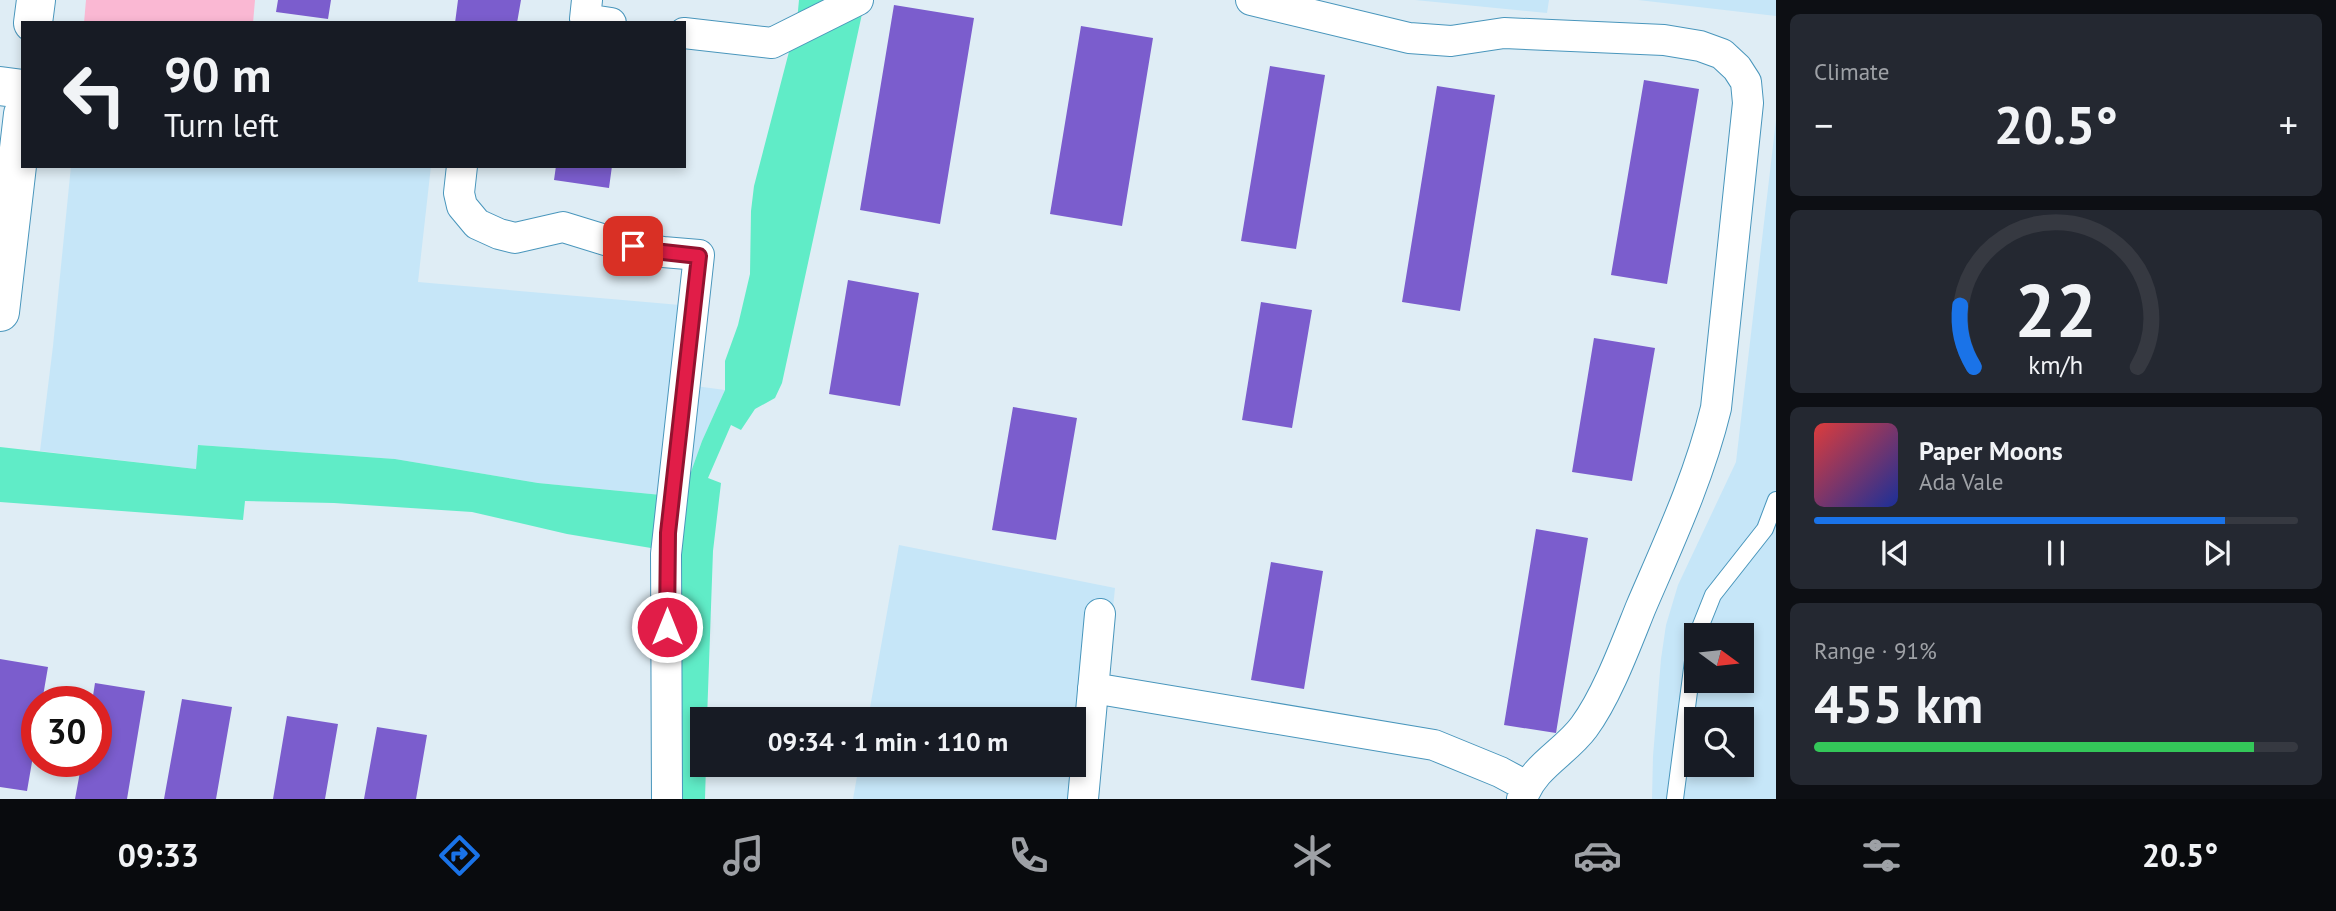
<!DOCTYPE html>
<meta charset="utf-8">
<style>
:root{--surface:#171b24;--page:#242831;--text:#f1f3f6;--muted:#9ea1a6;--line:#363941;--accent:#1a73e8}
body{margin:0;font-family:"PT Sans",sans-serif;background:var(--page);color:var(--text);height:100vh;display:flex;flex-direction:column;font-size:26px;white-space:nowrap}
*{box-sizing:border-box;margin:0}
p{font-size:23px;color:var(--muted)}
.icon{flex:none;width:38px;height:38px;fill:none;stroke:currentColor;stroke-width:2;stroke-linecap:round;stroke-linejoin:round}
.map{position:relative;flex:1;overflow:hidden}
.side{display:flex;flex-direction:column;gap:14px;padding:14px;background:#0d0f14;width:560px}
.side>*{flex:none}
.top-card{position:absolute;left:21px;top:21px;width:665px;height:147px;border-radius:0px;box-shadow:0 4px 10px #0003;background:#171b24;color:var(--text);overflow:hidden}
.needle{width:46px;rotate:105deg}
.buttons{position:absolute;left:1684px;top:623px;display:grid;gap:14px}
.buttons a{display:grid;place-items:center;width:70px;height:70px;border-radius:0px;background:var(--surface);box-shadow:0 4px 10px #0003;font-size:35px}
.speed{position:absolute;left:21px;top:686px;display:flex;gap:14px;font-size:35px;font-weight:700;text-align:center}
.speed>*{display:grid;place-content:center;width:91px;height:91px;border-radius:50%;background:var(--surface);box-shadow:0 4px 10px #0003;line-height:1}
.speed .limit{border:10px solid #d22;background:#fff;color:#111}
.pin{position:absolute;display:grid;place-items:center;width:60px;height:60px;color:#fff;margin:-30px;border-radius:14px;box-shadow:0 4px 10px #0006}
.me{position:absolute;width:77px;margin:-38px;rotate:0deg;stroke-linejoin:round;filter:drop-shadow(0 0 5px #0008)}
.turn{display:flex;align-items:center;gap:24px;height:147px;padding:0 28px;font-size:32px}
.turn .icon{width:91px;height:91px;stroke-width:2.5}
.turn b{display:block;font-size:49px;line-height:60px}
.big{font-size:52px;font-weight:600;line-height:1.1}
.side .card{flex:1;display:flex;flex-direction:column;justify-content:center;gap:10px;min-width:0;padding:0 24px;border-radius:10px;background:var(--page)}
.side .dial{align-items:center;gap:0}
.dial svg{height:182px;overflow:visible;fill:none;stroke:var(--line);stroke-width:7;stroke-linecap:round;text-anchor:middle}
.dial text{fill:var(--text);stroke:none}
.song{display:flex;align-items:center;gap:21px}
.cover{width:84px;height:84px;border-radius:10px;background:linear-gradient(135deg,hsl(0 70% 55%),hsl(230 70% 35%))}
.played{height:7px;border-radius:4px;background:linear-gradient(90deg,var(--accent) 85%,var(--line) 85%)}
.keys{display:flex;justify-content:space-around;direction:ltr}
.heat{display:flex;justify-content:space-between;align-items:center;font-size:38px;direction:ltr}
.charge{height:10px;border-radius:5px;background:linear-gradient(90deg,#34c759 91%,var(--line) 0)}
.trip{position:absolute;left:690px;top:707px;width:396px;height:70px;border-radius:0px;background:var(--surface);box-shadow:0 4px 10px #0003;font-weight:600;line-height:70px;text-align:center}
.menu{display:flex;height:112px;justify-content:space-around;align-items:center;background:#090b0e;color:var(--muted)}
.menu .icon{width:49px;height:49px}
.menu .on{color:var(--accent)}
.menu b{font-size:32px;color:var(--text)}
main{display:flex;flex:1;min-height:0}
.map>svg:first-child{display:block}
.built{fill:#c6e6f8;fill-rule:evenodd}
.green{fill:#fab8d3}
.water{fill:#60ecc7}
.building{fill:#7b5dcd}
.lines{fill:none;stroke-linecap:round;stroke-linejoin:round}
.service-casing{stroke:#4996bc;stroke-width:18}
.minor-casing{stroke:#4996bc;stroke-width:32}
.secondary-casing{stroke:#4996bc;stroke-width:40}
.service{stroke:#fff;stroke-width:16}
.minor{stroke:#fff;stroke-width:30}
.secondary{stroke:#fff;stroke-width:38}
.route-casing{stroke:#92132f;stroke-width:18}
.route{stroke:#e11d48;stroke-width:12}
</style>
<main>
<div class="map">
<svg width="1776" height="799" viewBox="0 0 1776 799">
<rect width="100%" height="100%" fill="#dfedf5"/>
<!-- built -->
<path class="built" d="M1415,0H1549L1547,13Z
M1638,0H1776V16Z
M1776,120V799H1652L1653,756L1661,659L1666,625L1678,585L1736,462ZM1696,635H1741V681H1696ZM1696,719H1741V765H1696Z
M71,166H431L418,282L680,305L673,383L725,390L702,441L682,497L538,483L395,459L199,445L196,469L40,451L53,346Z
M899,545L1115,588L1094,799H853L859,765H1073V719H868Z"/>
<!-- green -->
<path class="green" d="M86,0H255L253,23H84Z"/>
<!-- water -->
<path class="water" d="M799,0H865L782,383L775,398L755,409L741,430L731,425L708,478L721,483L713,551L707,719H702V765H706L705,799H673L675,552L567,534L472,512L334,503L245,501L243,520L0,502V447L196,469L198,445L395,459L538,483L682,497L702,441L725,390V361L738,325L750,274L751,211L754,186L797,21Z"/>
<!-- building -->
<path class="building" d="M278,0H331L328,19L276,12Z
M458,0H521L517,23H455Z
M894,5L974,18L940,224L860,210Z
M1081,26L1153,38L1122,226L1050,214Z
M1270,66L1325,75L1296,249L1241,241Z
M1644,80L1699,89L1667,284L1611,275Z
M1437,86L1495,95L1460,311L1402,302Z
M556,166H612L609,188L554,180Z
M848,280L919,293L900,406L829,394Z
M1261,302L1312,310L1292,428L1242,420Z
M1594,338L1655,348L1632,481L1572,472Z
M1013,407L1077,418L1056,540L992,530Z
M1536,529L1588,538L1556,733L1504,725Z
M1271,562L1323,571L1304,689L1251,680Z
M0,659L48,667L42,702H37V733L27,791L0,787Z
M95,683L145,691L127,799H75L82,761H96V702H92Z
M182,699L232,707L216,799H164Z
M287,716L338,724L325,799H273Z
M377,727L427,735L416,799H364Z"/>
<g class="lines">
<defs>
<path id="service" d="M1697,635L1713,595L1765,529L1776,500
M1675,799L1696,638"/>
<path id="minor" d="M587,0L585,19L611,23
M1251,0L1409,38L1451,41L1504,33L1664,40L1700,46L1722,54L1737,68L1746,82L1748,103L1716,408C1699,478 1669,542 1641,607C1626,644 1607,696 1584,727C1565,753 1533,766 1522,799
M684,33L772,43L858,0
M462,166L459,193L462,206L477,224L499,234L515,238L563,227L615,243L663,252L699,255L666,554L667,799
M1093,688L1434,745L1500,772L1526,786
M1083,799L1100,614"/>
<path id="secondary" d="M33,23L36,0
M0,86L23,89
M0,312L23,114"/>
</defs>
<!-- service casing -->
<use href="#service" class="service-casing"/>
<!-- minor casing -->
<use href="#minor" class="minor-casing"/>
<!-- secondary casing -->
<use href="#secondary" class="secondary-casing"/>
<!-- service -->
<use href="#service" class="service"/>
<!-- minor -->
<use href="#minor" class="minor"/>
<!-- secondary -->
<use href="#secondary" class="secondary"/>
</g>
<g class="lines">
<defs>
<path id="route" d="M633,246L663,252L699,256L668,533L667,627"/>
</defs>
<!-- route casing -->
<use href="#route" class="route-casing"/>
<!-- route -->
<use href="#route" class="route"/>
</g>
</svg>
<div class="buttons">
<a><svg class="needle" viewBox="-14 -14 28 28"><path d="M0-13l5 13h-10z" fill="#e53935"/><path d="M0 13l5-13h-10z" fill="#9ea1a6"/></svg></a>
<a><svg class="icon" aria-label="search" viewBox="0 0 24 24"><circle cx="10" cy="10" r="6"/><path d="M15 15l6 6"/></svg></a>
</div>
<div class="speed"><div class="limit">30</div></div>
<div class="pin" style="left:633px;top:246px;background:#d93025"><svg class="icon" aria-label="arrive" viewBox="0 0 24 24"><path d="M6 21V4h12l-3 4 3 4H6"/></svg></div>
<svg class="me" style="left:667px;top:627px" viewBox="-20 -20 40 40"><circle r="17" fill="#e11d48" stroke="#fff" stroke-width="3"/><path d="M0-11L8 9 0 5-8 9z" fill="#fff"/></svg>
<div class="trip">09:34 · 1 min · 110 m</div>
<div class="top-card">
<div class="turn"><svg class="icon" aria-label="left" viewBox="0 0 24 24"><path d="M17 20v-9H6M10 6l-5 5 5 5"/></svg><div><b>90 m</b>Turn left</div></div>
</div>
</div>
<section class="side">
<div class="card"><p>Climate</p>
<div class="heat"><a>−</a><b class="big">20.5°</b><a>+</a></div>
</div>
<div class="card dial"><svg viewBox="0 0 100 80">
<path d="M14 69A42 42 0 1 1 86 69"/>
<path d="M14 69A42 42 0 0 1 8 42" stroke="#1a73e8"/>
<text x="50" y="56" font-size="32" font-weight="700">22</text>
<text x="50" y="72" font-size="11">km/h</text>
</svg></div>
<div class="card">
<div class="song"><i class="cover"></i><div><b>Paper Moons</b><p>Ada Vale</p></div></div>
<div class="played"></div>
<div class="keys"><svg class="icon" aria-label="previous" viewBox="0 0 24 24"><path d="M18 5L8 12l10 7zM5 5v14"/></svg><svg class="icon" aria-label="pause" viewBox="0 0 24 24"><path d="M8 5v14M16 5v14"/></svg><svg class="icon" aria-label="next" viewBox="0 0 24 24"><path d="M6 5l10 7-10 7zM19 5v14"/></svg></div>
</div>
<div class="card"><p>Range · 91%</p><b class="big">455 km</b><div class="charge"></div></div>
</section>
</main>
<nav class="menu">
<b>09:33</b>
<svg class="icon on" aria-label="directions" viewBox="0 0 24 24"><path d="M12 3l9 9-9 9-9-9zM9 14v-3h6M13 9l2 2-2 2"/></svg>
<svg class="icon" aria-label="music" viewBox="0 0 24 24"><path d="M9 18V5l10-2v13"/><circle cx="6" cy="18" r="3"/><circle cx="16" cy="16" r="3"/></svg>
<svg class="icon" aria-label="phone" viewBox="0 0 24 24"><path d="M5 4h4l2 5-3 2q2 4 5 5l2-3 5 2v4C11 20 4 13 5 4z"/></svg>
<svg class="icon" aria-label="climate" viewBox="0 0 24 24"><path d="M12 3v18M4 7l16 10M4 17L20 7"/></svg>
<svg class="icon" aria-label="car" viewBox="0 0 24 24"><path d="M5 17H2v-5l4-1 3-4h7l3 4 3 1v5h-3M9 17h6M6 11h13"/><circle cx="7" cy="17" r="2"/><circle cx="17" cy="17" r="2"/></svg>
<svg class="icon" aria-label="filters" viewBox="0 0 24 24"><path d="M4 7h16M4 17h16"/><circle cx="9" cy="7" r="2"/><circle cx="15" cy="17" r="2"/></svg>
<b>20.5°</b>
</nav>
